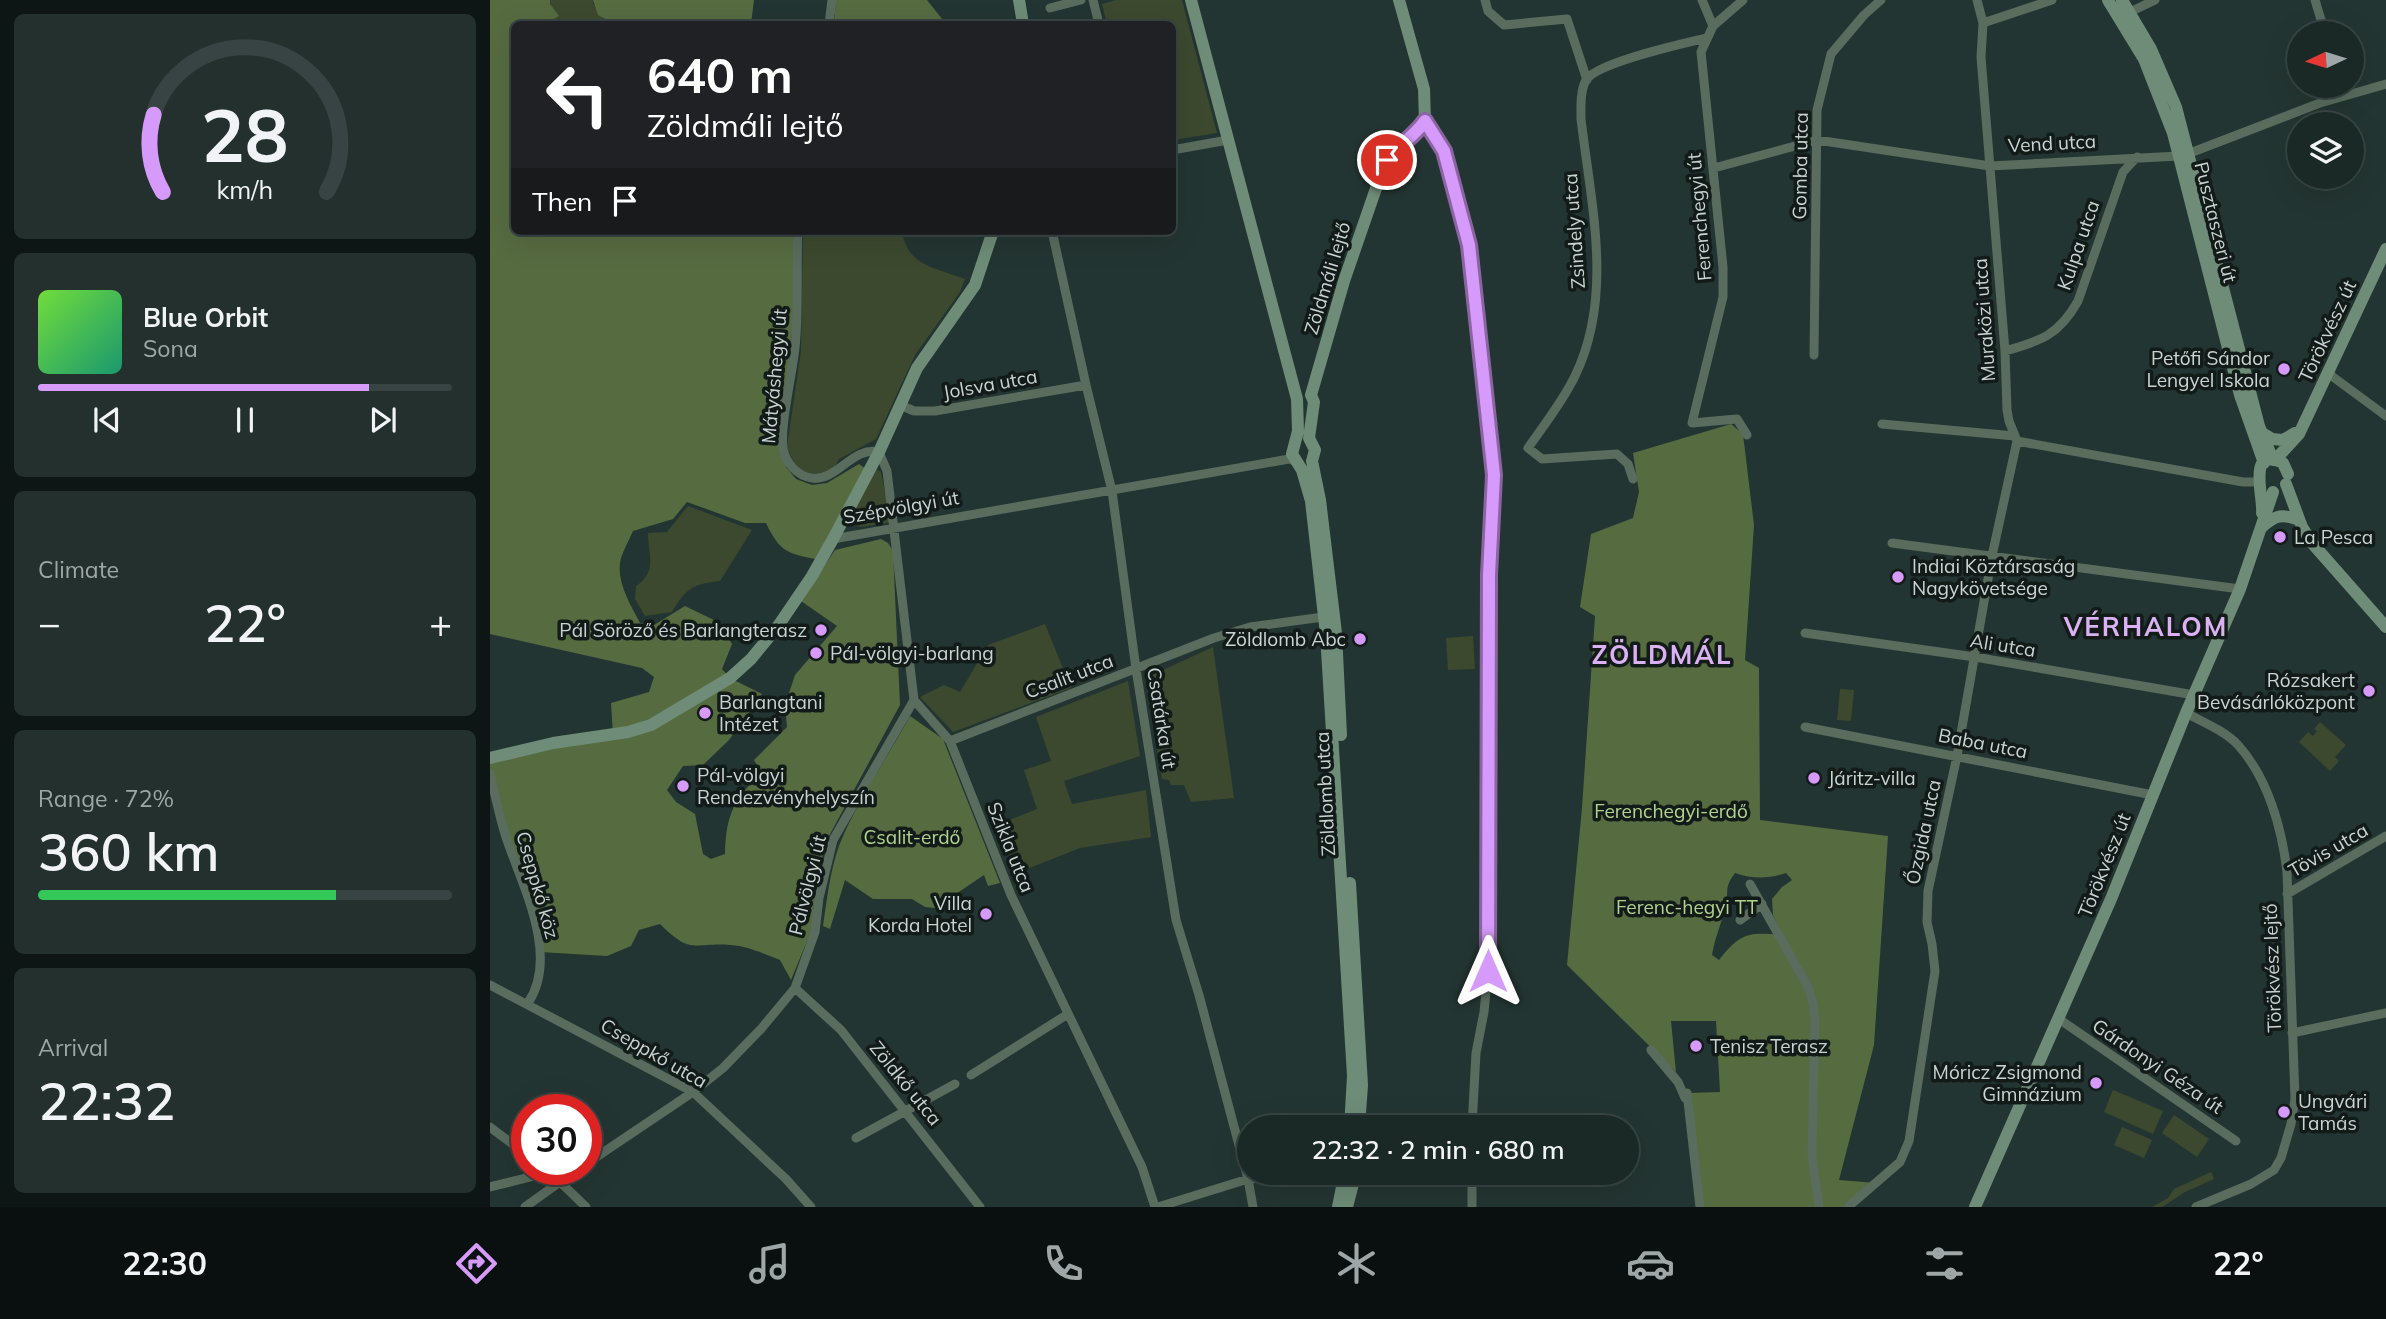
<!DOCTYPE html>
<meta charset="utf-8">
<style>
:root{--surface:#1a2826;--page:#23302e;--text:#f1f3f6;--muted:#9fa6a7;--line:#384443;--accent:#d69bfa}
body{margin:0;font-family:Mulish,sans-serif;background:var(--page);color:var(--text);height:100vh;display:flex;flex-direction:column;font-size:26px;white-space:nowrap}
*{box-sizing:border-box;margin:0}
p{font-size:23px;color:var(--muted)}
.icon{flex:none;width:38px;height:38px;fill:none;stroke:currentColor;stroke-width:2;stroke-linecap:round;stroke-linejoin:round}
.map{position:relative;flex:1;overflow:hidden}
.panel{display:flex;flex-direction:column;gap:14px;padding:14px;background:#0e1615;width:490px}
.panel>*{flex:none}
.guide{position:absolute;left:21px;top:21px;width:665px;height:214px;border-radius:10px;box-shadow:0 7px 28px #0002,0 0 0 2px var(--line);background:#202124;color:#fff;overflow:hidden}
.needle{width:46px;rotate:266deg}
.tools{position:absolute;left:1797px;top:21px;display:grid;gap:14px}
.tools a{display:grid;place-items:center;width:77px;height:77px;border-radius:50%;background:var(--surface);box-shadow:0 7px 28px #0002,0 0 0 2px var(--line);font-size:35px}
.speed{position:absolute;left:21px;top:1094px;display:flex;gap:14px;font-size:35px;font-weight:700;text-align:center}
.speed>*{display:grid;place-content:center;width:91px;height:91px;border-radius:50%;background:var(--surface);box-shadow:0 7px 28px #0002,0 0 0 2px var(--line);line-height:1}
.speed .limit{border:10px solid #d22;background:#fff;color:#111}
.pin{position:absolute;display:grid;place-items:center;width:60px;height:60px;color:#fff;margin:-30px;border:4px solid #fff;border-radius:50%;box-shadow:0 2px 7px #0007}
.me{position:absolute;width:77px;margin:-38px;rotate:0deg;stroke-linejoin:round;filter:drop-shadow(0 0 5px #0008)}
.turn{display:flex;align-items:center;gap:24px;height:147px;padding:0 21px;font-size:32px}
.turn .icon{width:91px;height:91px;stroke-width:2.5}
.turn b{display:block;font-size:49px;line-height:60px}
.then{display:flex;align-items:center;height:66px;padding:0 21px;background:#0003;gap:14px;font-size:26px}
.big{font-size:52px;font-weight:600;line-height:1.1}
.panel .tile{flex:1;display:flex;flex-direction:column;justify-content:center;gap:10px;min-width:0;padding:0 24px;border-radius:10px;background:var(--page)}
.panel .dial{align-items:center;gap:0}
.dial svg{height:182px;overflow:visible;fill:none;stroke:var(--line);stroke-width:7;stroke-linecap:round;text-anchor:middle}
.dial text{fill:var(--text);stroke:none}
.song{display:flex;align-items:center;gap:21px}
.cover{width:84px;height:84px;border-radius:10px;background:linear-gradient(135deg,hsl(100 70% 55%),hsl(160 70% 35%))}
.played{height:7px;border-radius:4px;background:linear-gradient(90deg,var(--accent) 80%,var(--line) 80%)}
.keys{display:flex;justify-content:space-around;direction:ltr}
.heat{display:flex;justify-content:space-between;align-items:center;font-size:38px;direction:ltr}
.charge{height:10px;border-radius:5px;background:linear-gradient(90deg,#34c759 72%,var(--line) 0)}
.trip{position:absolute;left:747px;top:1115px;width:402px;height:70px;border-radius:35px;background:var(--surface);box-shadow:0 7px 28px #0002,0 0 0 2px var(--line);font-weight:600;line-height:70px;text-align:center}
.tabs{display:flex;height:112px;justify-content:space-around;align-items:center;background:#0a100f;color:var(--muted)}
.tabs .icon{width:49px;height:49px}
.tabs .active{color:var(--accent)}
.tabs b{font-size:32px;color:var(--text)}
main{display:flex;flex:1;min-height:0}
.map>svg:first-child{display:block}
.green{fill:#3c492f}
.forest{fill:#576b41;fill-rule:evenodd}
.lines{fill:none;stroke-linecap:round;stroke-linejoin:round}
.street{stroke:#596c5e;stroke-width:9}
.secondary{stroke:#6e8c77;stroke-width:12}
.route-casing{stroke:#8b65a2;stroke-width:18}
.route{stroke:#d69bfa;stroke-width:12}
.poi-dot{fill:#d69bfa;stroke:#131b19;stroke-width:2.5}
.labels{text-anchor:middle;stroke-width:7;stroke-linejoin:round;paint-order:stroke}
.street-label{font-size:19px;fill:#c9d4d2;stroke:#131b19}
.poi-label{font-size:19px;fill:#c9d4d2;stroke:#131b19;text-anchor:start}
.park-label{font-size:19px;fill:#b3d38f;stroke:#131b19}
.district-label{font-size:26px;font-weight:bold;letter-spacing:2px;fill:#dab2f4;stroke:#131b19}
</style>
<main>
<section class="panel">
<div class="tile dial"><svg viewBox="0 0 100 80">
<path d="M14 69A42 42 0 1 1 86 69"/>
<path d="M14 69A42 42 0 0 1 10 35" stroke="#d69bfa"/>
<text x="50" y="56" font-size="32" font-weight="700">28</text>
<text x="50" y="72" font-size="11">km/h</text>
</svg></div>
<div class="tile">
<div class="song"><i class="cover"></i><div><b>Blue Orbit</b><p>Sona</p></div></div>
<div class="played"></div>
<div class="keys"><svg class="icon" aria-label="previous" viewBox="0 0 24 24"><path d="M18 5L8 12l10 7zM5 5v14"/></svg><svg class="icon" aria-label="pause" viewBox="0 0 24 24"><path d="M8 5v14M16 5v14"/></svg><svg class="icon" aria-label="next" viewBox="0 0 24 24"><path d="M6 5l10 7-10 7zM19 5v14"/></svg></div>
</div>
<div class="tile"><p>Climate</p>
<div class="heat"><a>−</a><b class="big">22°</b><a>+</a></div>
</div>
<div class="tile"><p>Range · 72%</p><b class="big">360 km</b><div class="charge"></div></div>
<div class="tile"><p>Arrival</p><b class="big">22:32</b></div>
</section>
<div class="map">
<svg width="1896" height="1207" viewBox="0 0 1896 1207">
<rect width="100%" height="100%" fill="#233532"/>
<!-- green -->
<path class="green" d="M60,0H103V4L130,20L126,24H62Z
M626,0H692L727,133L683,140L682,24H617L612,4Z
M313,231H412C417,266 446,268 475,279L470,292L425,355L386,439L349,459L343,470C319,479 305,471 297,447L311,351Z
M388,470L391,472L400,519L398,523L371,527L364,525L361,521L360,513L385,471Z
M198,506L262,530L230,581C203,584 196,588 182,612L155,616L145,599L146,586C168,571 158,555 158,533L177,532Z
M555,624L581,688L463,732L430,697L454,685L470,692L498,645Z
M983,636L985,669L958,670L956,638Z
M723,647L744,798L701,802L694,785H681L679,780L672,779L658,692L660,676Z
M638,681L650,756L574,781L582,804L656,790L661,837L590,848L527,873L507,825L547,809L534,770L561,761L546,717Z
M1350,689L1364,690L1361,721L1347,720Z
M1830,722L1856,745L1845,757L1849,761L1840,771L1809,742L1818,732L1823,736L1827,731L1824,729Z
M1623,1090L1673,1111L1663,1134L1614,1112Z
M1684,1115L1719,1139L1707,1157L1672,1133Z
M1632,1127L1662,1140L1654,1158L1624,1145Z
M1721,1172L1724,1179L1695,1192L1672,1207H1662L1678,1198L1684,1189Z"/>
<!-- forest -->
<path class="forest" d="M0,0H60V4L69,16L62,20V24H24V231H233L305,235L303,323L290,446L296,467L306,479L322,485L337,483L369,464L376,469L330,560C298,553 291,554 276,523H255L197,502L183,519L143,531C139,540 134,549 131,558C125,580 140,604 150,623L164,625L195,606L228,622L242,644L232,669L240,678L272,694L239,740L213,765L193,766L177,790L186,802L205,814L213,854L221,859L235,854C236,813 244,801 271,772L264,760L297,727L295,705L305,675L347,626L311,601L345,550L391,539L398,543L403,551L410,705L339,836L326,877L322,929L301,980L290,960C274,954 258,946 241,945C203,942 202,956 170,924L149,930L141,946L117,956L50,952L0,774V758L123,735L121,703L159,692L164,677L152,668L0,634Z
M103,0H264L261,24H126L129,20H117L108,15Z
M346,0H437L456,24H344Z
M1241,424L1253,434L1264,525L1255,660L1269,668L1270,820L1398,836L1384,1045L1349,1180L1386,1183L1358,1207H1210L1197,1093L1230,1092L1226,1021H1181L1186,1072L1077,965L1092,808L1105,616L1090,607L1101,534L1143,518L1149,492L1143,453ZM1245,873C1263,879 1278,879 1296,873L1302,880L1292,887L1282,899L1283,915L1293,935C1259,932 1251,932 1229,960L1222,955C1225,937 1232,922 1236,905C1239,888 1234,888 1245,873Z
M420,716L453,739L510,883L498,886L494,875L445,908L435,907L422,899H383L355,880L340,929L333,926C337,899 340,871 349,846C367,800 397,759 420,716Z"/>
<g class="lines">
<!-- street -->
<path class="street" d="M603,0L609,24
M995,0L998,11L1014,25L1077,19L1097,80
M1212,0L1223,26
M1253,0L1223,26L1211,52L1233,267V297L1202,423L1247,419L1257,435
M1487,0L1493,23
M1825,0L1835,33
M560,8L591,0
M1640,12L1665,0
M339,24L342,0
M935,121L954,151L979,245L1004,475L999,575L998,971L994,1012L986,1053L982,1127
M682,150L738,140
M1700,153L1830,103L1896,84
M1224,168L1327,140L1500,166L1689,156
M562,231L596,385L622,491L646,669L686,920L709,995L758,1179L763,1207
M1515,351C1551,341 1569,335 1588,301L1633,172L1647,157
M1324,355L1327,110L1341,54L1374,15L1391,0
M1839,374L1896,416
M410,405L424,411H445L596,385
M1392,424L1525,436
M1527,441L1519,421L1517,410L1515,351L1491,57L1493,23L1562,0
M1527,441L1753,482H1769
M1143,479L1138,464L1127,454L1052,459L1038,448C1054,425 1073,401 1085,376C1124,296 1101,204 1091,119C1091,107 1090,91 1096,80C1108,62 1192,44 1216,38
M343,539L799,459L805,461
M1402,543L1750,589
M1315,633L1485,657L1704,695
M424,700L460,741L521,895L652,1167L665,1207
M1696,713C1713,722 1735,731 1748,745C1778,778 1792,829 1797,872L1805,1099L1801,1124L1791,1158L1784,1170L1761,1184L1706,1207
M1315,727L1663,795
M460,741L724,638L760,627L833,617
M0,774C6,797 10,821 18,843C34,889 69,957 38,1003
M1260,884L1318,987L1323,1003L1325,1019L1322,1155L1329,1207
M1797,894L1896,836
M1250,920L1272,904
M0,985L203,1092L296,1179L321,1207
M305,988L351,1030L490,1207
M1569,1019L1746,1141
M1802,1033L1896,1013
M1161,1050L1188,1082L1195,1098
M481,1075L578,1014
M1197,1093L1210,1207
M0,1127L37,1155
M366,1138L465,1084
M96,1164L203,1092L233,1068L271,1029L305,988L325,932L329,898L343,840L424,700L397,471L389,452C362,446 348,481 322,478C307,476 296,463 293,449C290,424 302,376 305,348C309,309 306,270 308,231
M67,1179L96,1207
M0,1187L60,1172
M35,1207L88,1169
M668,1207L758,1179L858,1173
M982,1207V1172
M1358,1207L1410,1162L1419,1141L1445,971L1442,944L1437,922L1438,891L1467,756L1502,556L1527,441"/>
<!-- secondary -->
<path class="secondary" d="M529,0L533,24
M701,0L807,399L808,431L802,454L812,470L821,501L836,634L863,1076L860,1127
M1618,0L1654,59L1683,133L1750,395L1774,463
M1632,0L1661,49L1686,107L1769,426L1783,460
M821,395L824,402L819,438L825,450L822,461L830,500L846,633L851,735
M821,395L854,281L892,171L904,150L930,129L935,121L934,89L909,0
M1772,433L1782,439L1793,440L1805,433
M1785,460L1809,434L1896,249
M1796,484L1812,527L1822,543L1896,627
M1772,513C1774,497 1756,445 1793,463L1798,474
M1771,528C1783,517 1790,513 1806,519
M0,758L63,743L138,732L161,725L240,678L261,659L288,626L322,576L343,539L389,452L427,368L485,285L503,231
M860,883L872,1085L869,1127
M848,1207L855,1172
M857,1207L866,1172
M1485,1207L1621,899L1696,713L1750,589L1783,492"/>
</g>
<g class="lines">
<defs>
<path id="route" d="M897,160C908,145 925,136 935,121L954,151L979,245L1004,475L999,575L998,971"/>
</defs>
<!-- route casing -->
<use href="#route" class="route-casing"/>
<!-- route -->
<use href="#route" class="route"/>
</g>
<!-- markers -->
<g class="poi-dot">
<circle cx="1794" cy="369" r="7"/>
<circle cx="1790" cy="537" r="7"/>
<circle cx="1408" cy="577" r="7"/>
<circle cx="331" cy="630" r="7"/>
<circle cx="870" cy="639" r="7"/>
<circle cx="326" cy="653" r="7"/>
<circle cx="1879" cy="691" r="7"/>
<circle cx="215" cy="713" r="7"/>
<circle cx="1324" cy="778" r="7"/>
<circle cx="193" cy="786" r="7"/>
<circle cx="496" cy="914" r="7"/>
<circle cx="1206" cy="1046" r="7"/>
<circle cx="1606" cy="1083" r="7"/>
<circle cx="1794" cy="1112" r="7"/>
</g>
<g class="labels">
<!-- street labels -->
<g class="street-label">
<text transform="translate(1562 143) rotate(-3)" y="7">Vend utca</text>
<text transform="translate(1310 166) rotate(-89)" y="7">Gomba utca</text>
<text transform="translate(1209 217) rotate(-95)" y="7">Ferenchegyi út</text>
<text transform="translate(1726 222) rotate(76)" y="7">Pusztaszeri út</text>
<text transform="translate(1084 231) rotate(-94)" y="7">Zsindely utca</text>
<text transform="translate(1588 245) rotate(-71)" y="7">Kulpa utca</text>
<text transform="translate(837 278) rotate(-73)" y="7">Zöldmáli lejtő</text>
<text transform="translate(1494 320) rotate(-94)" y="7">Muraközi utca</text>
<text transform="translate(1837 331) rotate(-65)" y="7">Törökvész út</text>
<text transform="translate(284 376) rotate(-85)" y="7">Mátyáshegyi út</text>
<text transform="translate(500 384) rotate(-10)" y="7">Jolsva utca</text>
<text transform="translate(411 507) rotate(-10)" y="7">Szépvölgyi út</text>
<text transform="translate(1513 645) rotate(9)" y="7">Ali utca</text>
<text transform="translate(579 676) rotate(-21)" y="7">Csalit utca</text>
<text transform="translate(672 718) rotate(81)" y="7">Csatárka út</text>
<text transform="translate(1493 743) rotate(11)" y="7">Baba utca</text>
<text transform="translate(835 794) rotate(-93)" y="7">Zöldlomb utca</text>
<text transform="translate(1433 832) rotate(-78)" y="7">Őzgida utca</text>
<text transform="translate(521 847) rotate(68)" y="7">Szikla utca</text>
<text transform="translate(1838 850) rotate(-30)" y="7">Tövis utca</text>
<text transform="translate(1614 865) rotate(-68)" y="7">Törökvész út</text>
<text transform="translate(48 885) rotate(74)" y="7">Cseppkő köz</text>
<text transform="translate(317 885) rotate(-76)" y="7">Pálvölgyi út</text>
<text transform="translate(1782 968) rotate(-92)" y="7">Törökvész lejtő</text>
<text transform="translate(164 1053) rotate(30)" y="7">Cseppkő utca</text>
<text transform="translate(1668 1066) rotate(34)" y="7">Gárdonyi Géza út</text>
<text transform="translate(416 1083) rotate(51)" y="7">Zöldkő utca</text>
</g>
<!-- poi labels -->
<g class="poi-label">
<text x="1780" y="365" text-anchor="end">Petőfi Sándor<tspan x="1780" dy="22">Lengyel Iskola</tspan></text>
<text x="1804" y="544">La Pesca</text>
<text x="1422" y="573">Indiai Köztársaság<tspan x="1422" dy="22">Nagykövetsége</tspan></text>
<text x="317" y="637" text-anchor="end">Pál Söröző és Barlangterasz</text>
<text x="856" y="646" text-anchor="end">Zöldlomb Abc</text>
<text x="340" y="660">Pál-völgyi-barlang</text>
<text x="1865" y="687" text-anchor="end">Rózsakert<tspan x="1865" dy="22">Bevásárlóközpont</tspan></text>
<text x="229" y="709">Barlangtani<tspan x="229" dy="22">Intézet</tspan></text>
<text x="207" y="782">Pál-völgyi<tspan x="207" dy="22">Rendezvényhelyszín</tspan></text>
<text x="1338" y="785">Járitz-villa</text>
<text x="482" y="910" text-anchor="end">Villa<tspan x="482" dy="22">Korda Hotel</tspan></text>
<text x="1220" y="1053">Tenisz Terasz</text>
<text x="1592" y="1079" text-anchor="end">Móricz Zsigmond<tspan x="1592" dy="22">Gimnázium</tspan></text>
<text x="1808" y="1108">Ungvári<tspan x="1808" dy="22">Tamás</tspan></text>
</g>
<!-- park labels -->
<g class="park-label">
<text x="1181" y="818">Ferenchegyi-erdő</text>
<text x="422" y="844">Csalit-erdő</text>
<text x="1197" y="914">Ferenc-hegyi TT</text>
</g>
<!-- district labels -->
<g class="district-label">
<text x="1656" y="636">VÉRHALOM</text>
<text x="1172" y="664">ZÖLDMÁL</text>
</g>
</g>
</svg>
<div class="tools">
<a><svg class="needle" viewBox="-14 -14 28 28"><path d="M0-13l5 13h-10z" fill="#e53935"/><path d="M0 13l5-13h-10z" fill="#9fa6a7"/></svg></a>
<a><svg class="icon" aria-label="layers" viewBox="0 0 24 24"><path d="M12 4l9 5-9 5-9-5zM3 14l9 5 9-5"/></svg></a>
</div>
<div class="speed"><div class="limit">30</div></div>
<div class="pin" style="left:897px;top:160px;background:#d93025"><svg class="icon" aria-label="arrive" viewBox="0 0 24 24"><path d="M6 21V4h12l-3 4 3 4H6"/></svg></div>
<svg class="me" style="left:998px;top:971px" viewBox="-20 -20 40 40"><path d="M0-17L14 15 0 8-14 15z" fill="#d69bfa" stroke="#fff" stroke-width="4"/></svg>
<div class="trip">22:32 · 2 min · 680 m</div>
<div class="guide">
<div class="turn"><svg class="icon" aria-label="left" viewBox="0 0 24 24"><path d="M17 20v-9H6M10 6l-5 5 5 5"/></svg><div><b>640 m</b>Zöldmáli lejtő</div></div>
<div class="then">Then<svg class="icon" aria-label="arrive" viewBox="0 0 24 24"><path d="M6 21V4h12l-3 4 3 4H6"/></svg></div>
</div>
</div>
</main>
<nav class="tabs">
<b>22:30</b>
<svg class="icon active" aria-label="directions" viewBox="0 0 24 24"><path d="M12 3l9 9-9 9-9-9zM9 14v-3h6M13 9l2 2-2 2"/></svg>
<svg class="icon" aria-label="music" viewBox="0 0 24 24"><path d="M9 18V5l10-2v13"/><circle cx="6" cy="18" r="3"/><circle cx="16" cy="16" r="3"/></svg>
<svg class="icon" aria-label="phone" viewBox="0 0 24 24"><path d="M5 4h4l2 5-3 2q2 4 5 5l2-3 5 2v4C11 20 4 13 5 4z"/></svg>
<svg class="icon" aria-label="climate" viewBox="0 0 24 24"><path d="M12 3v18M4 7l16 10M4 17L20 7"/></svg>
<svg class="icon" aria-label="car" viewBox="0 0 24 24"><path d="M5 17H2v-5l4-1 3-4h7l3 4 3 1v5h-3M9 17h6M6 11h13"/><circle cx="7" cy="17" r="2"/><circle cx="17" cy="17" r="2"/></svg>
<svg class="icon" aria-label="filters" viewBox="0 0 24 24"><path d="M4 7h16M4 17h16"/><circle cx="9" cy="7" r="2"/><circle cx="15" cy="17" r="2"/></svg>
<b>22°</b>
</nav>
